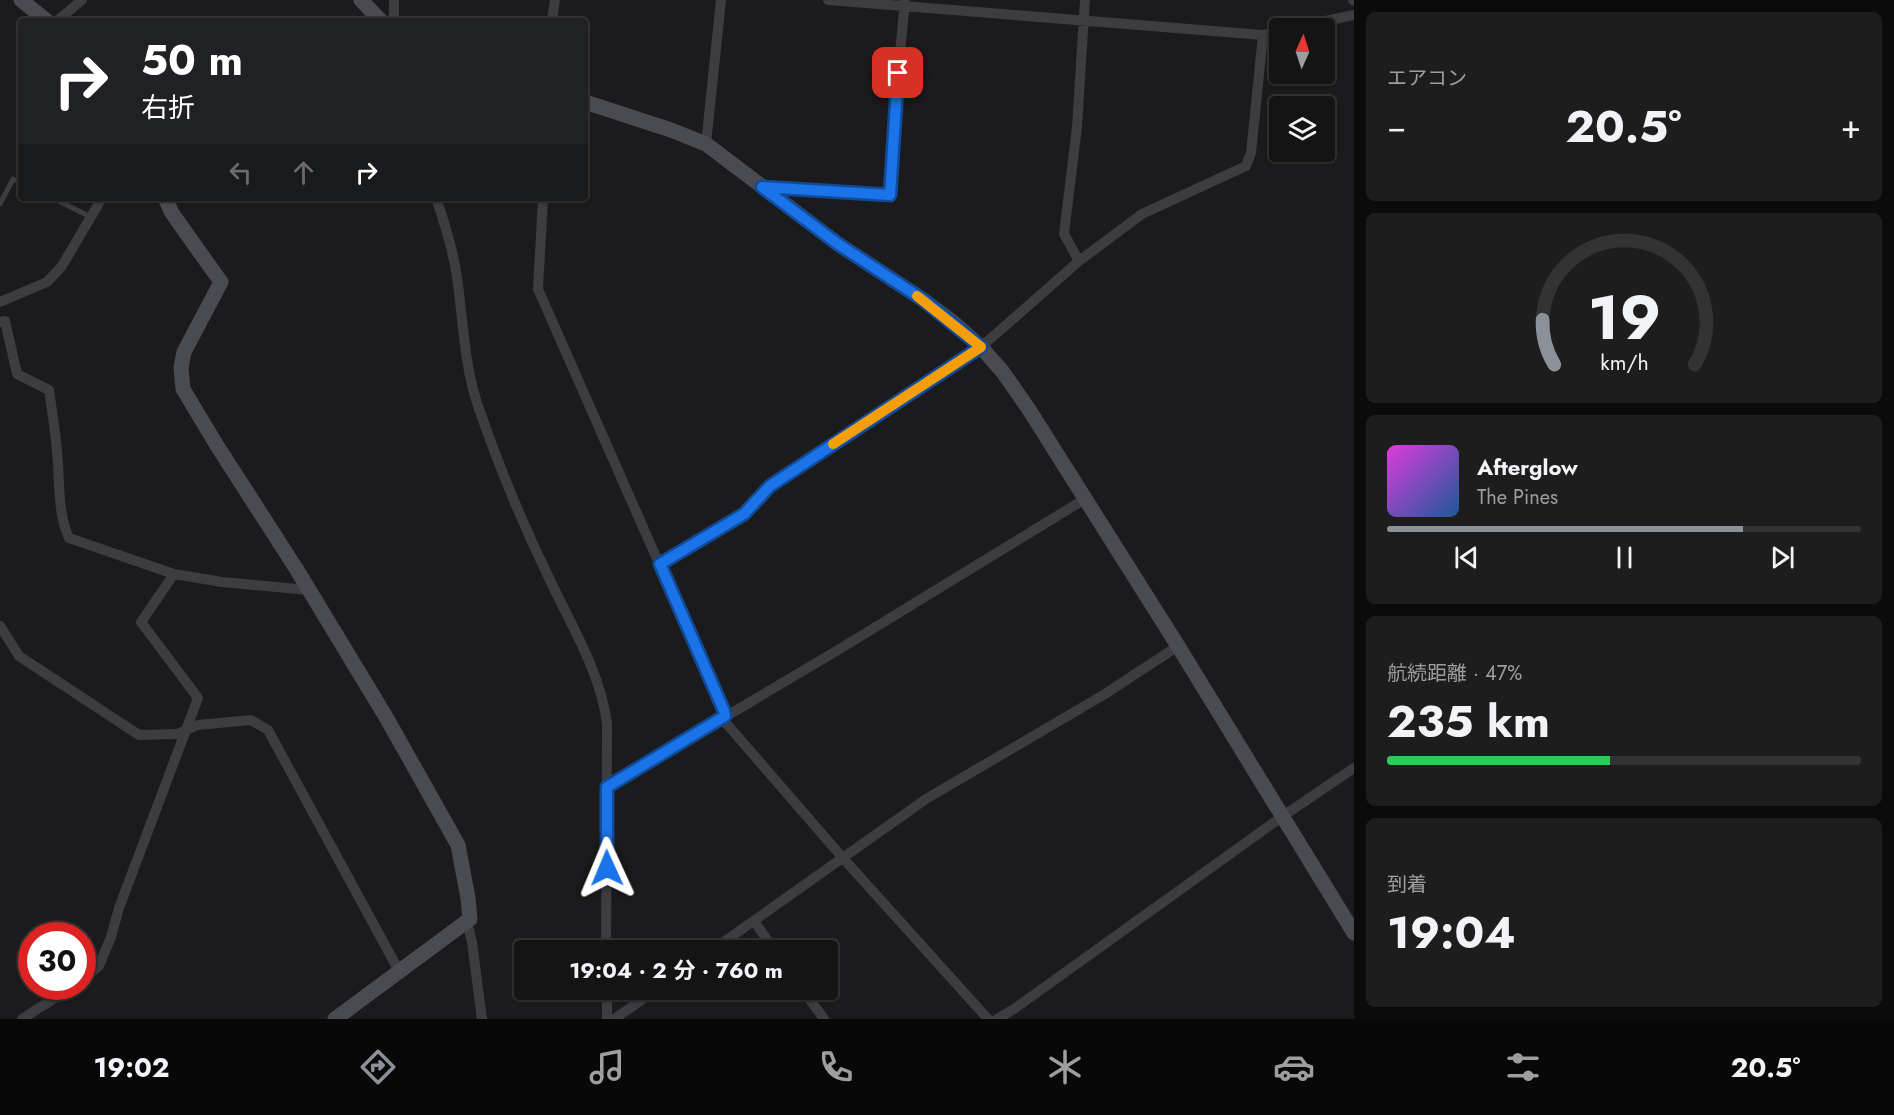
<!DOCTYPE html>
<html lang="ja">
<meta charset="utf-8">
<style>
:root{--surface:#141415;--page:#1d1d1e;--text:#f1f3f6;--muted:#9d9ea0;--line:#333334;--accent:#8c9099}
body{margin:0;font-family:Jost,"Noto Sans JP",sans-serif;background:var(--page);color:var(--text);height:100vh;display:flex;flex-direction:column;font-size:22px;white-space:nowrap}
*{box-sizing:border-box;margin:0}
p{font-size:20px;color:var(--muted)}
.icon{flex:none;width:33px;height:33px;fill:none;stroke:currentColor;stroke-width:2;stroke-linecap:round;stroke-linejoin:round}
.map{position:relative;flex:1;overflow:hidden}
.side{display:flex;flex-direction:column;gap:12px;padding:12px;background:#0b0b0c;width:540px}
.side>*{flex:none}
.guide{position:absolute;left:18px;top:18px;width:570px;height:183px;border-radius:6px;box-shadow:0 2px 4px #0004,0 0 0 2px var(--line);background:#202124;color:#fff;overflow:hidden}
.needle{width:39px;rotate:3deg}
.tools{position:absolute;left:1269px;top:18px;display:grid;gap:12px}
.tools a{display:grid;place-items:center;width:66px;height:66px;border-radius:6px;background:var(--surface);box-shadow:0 2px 4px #0004,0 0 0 2px var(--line);font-size:30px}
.speed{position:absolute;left:18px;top:922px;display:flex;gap:12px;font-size:30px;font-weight:700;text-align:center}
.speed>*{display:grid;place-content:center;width:78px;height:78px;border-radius:50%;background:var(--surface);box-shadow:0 2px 4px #0004,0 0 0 2px var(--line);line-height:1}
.speed .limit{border:9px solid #d22;background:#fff;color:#111}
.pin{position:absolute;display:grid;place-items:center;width:51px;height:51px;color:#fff;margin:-26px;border-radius:12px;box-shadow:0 3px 9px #0006}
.me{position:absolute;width:66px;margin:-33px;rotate:359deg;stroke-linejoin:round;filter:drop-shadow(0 0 4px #0008)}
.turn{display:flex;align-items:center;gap:21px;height:126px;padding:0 24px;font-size:27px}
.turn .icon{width:78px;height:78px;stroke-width:2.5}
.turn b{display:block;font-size:42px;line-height:51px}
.lanes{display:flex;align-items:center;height:57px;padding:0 24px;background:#0003;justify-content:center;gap:30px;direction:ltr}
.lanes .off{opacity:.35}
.big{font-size:45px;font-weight:700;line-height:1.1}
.side .tile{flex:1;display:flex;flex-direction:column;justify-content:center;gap:9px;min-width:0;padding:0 21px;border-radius:9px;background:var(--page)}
.side .dial{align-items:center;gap:0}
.dial svg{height:156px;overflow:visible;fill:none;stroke:var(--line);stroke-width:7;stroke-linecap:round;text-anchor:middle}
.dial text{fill:var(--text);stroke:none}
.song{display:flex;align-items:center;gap:18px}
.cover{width:72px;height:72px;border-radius:9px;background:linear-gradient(135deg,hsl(300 70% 55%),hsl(210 70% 35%))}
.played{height:6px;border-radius:3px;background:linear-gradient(90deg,var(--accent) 75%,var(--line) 75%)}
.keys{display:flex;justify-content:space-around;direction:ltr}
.heat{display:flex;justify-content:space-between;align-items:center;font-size:33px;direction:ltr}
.charge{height:9px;border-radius:4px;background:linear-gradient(90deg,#34c759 47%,var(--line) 0)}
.trip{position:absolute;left:514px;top:940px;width:324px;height:60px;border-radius:6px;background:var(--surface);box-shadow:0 2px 4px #0004,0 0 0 2px var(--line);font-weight:700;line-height:60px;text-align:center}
.tab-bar{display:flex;height:96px;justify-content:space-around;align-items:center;background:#080808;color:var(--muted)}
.tab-bar .icon{width:42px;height:42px}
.tab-bar .active{color:var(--accent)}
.tab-bar b{font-size:27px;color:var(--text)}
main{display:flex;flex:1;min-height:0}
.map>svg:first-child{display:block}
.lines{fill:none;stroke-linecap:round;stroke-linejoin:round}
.lane{stroke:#3c3c41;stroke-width:5}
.street{stroke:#3c3c41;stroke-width:10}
.secondary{stroke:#4a4b51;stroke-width:15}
.route-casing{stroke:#114b97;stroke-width:15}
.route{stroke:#1a73e8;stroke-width:10}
.slow{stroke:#f59e0b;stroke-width:10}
</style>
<main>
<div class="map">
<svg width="1354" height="1019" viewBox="0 0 1354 1019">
<rect width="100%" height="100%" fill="#1b1a1c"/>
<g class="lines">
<!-- lane -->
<path class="lane" d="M52,198L91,217
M0,204L13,179L21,183"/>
<!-- street -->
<path class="street" d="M828,0L1263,35L1280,31
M1353,0L1354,1
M57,21L82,0
M394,21V0
M552,21L555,0
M1292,28L1354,15
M706,144L721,0
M762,187L890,195L894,117L905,0
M436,198C445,224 453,250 457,277C463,319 464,363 477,403C497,462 521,520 548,576C570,623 600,671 607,723L606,951
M543,198L538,289L724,711L725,722L842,857L988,1019
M1079,261L1064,234L1077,127L1085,0
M0,302L47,282L62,266L102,198
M0,322L5,321L17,374L49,390C52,410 55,430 57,451C60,478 57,513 69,538L174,574L222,582L309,590
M660,564L744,514L770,486L981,347L1079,261L1142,214L1246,166L1251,153L1263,35
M0,626L19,656L139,735L177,734L198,725L251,720L268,730L399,971
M607,787L843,647L1085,499
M754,921L775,951
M467,922L472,942L482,1019
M711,951L926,799L1105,694L1178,646
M82,980L99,966L111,937L119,908L198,698L141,622L174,574
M607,990V1019
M803,990L824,1019
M22,1019L72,987
M614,1019L656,990
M997,1019L1014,1009L1283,816L1354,768"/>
<!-- secondary -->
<path class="secondary" d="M21,0L47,21
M361,0L381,21
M585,102L671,130L706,144L838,244L922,299L954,323L981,347L1002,371L1028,408L1178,646L1354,933
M165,198L172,213L221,282L184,352L181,368L183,389L216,444L297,570L386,717L458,845L468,898L470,919L335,1019"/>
</g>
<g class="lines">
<defs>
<path id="route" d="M607,868V787L725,716L724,711L660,564L744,514L770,486L981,347L922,299L838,244L762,187L890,195L898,73"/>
</defs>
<!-- route casing -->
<use href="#route" class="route-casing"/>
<!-- route -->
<use href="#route" class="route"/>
<!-- slow -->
<path class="slow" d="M833,444L981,347L917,296"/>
</g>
</svg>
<div class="tools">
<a><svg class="needle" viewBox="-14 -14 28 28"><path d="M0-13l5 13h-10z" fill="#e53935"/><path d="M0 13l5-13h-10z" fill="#9d9ea0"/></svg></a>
<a><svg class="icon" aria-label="layers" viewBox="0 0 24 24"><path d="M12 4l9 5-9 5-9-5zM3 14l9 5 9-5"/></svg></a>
</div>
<div class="speed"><div class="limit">30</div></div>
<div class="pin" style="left:898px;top:73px;background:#d93025"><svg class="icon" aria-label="arrive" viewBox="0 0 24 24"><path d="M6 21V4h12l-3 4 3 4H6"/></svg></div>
<svg class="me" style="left:607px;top:868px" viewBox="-20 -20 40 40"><path d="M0-17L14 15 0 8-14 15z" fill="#1a73e8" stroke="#fff" stroke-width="4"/></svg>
<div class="trip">19:04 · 2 分 · 760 m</div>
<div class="guide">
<div class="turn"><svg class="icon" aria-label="right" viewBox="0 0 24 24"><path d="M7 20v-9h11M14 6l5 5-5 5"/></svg><div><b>50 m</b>右折</div></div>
<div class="lanes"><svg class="icon off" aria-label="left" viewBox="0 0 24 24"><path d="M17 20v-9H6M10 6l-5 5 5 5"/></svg><svg class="icon off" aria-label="ahead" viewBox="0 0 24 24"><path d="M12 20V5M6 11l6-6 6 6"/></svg><svg class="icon" aria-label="right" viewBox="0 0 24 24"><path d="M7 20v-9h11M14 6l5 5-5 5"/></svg></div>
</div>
</div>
<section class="side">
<div class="tile"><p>エアコン</p>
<div class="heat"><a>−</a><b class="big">20.5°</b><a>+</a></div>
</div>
<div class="tile dial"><svg viewBox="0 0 100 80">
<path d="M14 69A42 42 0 1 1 86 69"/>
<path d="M14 69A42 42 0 0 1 8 46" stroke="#8c9099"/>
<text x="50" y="56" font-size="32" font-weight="700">19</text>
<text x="50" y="72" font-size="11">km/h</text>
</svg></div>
<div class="tile">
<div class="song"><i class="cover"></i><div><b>Afterglow</b><p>The Pines</p></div></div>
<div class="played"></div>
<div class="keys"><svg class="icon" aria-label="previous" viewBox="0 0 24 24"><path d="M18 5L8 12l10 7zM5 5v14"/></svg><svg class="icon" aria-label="pause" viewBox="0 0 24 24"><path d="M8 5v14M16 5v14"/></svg><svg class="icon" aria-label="next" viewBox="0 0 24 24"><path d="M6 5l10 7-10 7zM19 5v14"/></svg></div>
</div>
<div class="tile"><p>航続距離 · 47%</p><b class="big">235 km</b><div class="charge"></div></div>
<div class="tile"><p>到着</p><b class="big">19:04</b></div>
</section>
</main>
<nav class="tab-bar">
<b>19:02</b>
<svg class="icon active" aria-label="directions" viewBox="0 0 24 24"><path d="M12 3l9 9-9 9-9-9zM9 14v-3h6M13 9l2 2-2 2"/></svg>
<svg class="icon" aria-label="music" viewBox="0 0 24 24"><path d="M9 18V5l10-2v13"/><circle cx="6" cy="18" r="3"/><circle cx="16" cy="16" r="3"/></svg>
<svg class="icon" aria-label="phone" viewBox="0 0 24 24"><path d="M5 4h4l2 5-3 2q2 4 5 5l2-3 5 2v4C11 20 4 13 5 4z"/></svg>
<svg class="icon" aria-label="climate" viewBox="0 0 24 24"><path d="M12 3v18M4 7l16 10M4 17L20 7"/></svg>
<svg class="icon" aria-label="car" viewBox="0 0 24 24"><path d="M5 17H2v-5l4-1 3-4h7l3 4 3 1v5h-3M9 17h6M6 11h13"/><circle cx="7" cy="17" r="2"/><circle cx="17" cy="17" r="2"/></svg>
<svg class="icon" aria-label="filters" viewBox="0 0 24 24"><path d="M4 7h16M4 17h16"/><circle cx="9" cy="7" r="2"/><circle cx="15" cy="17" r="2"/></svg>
<b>20.5°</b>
</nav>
